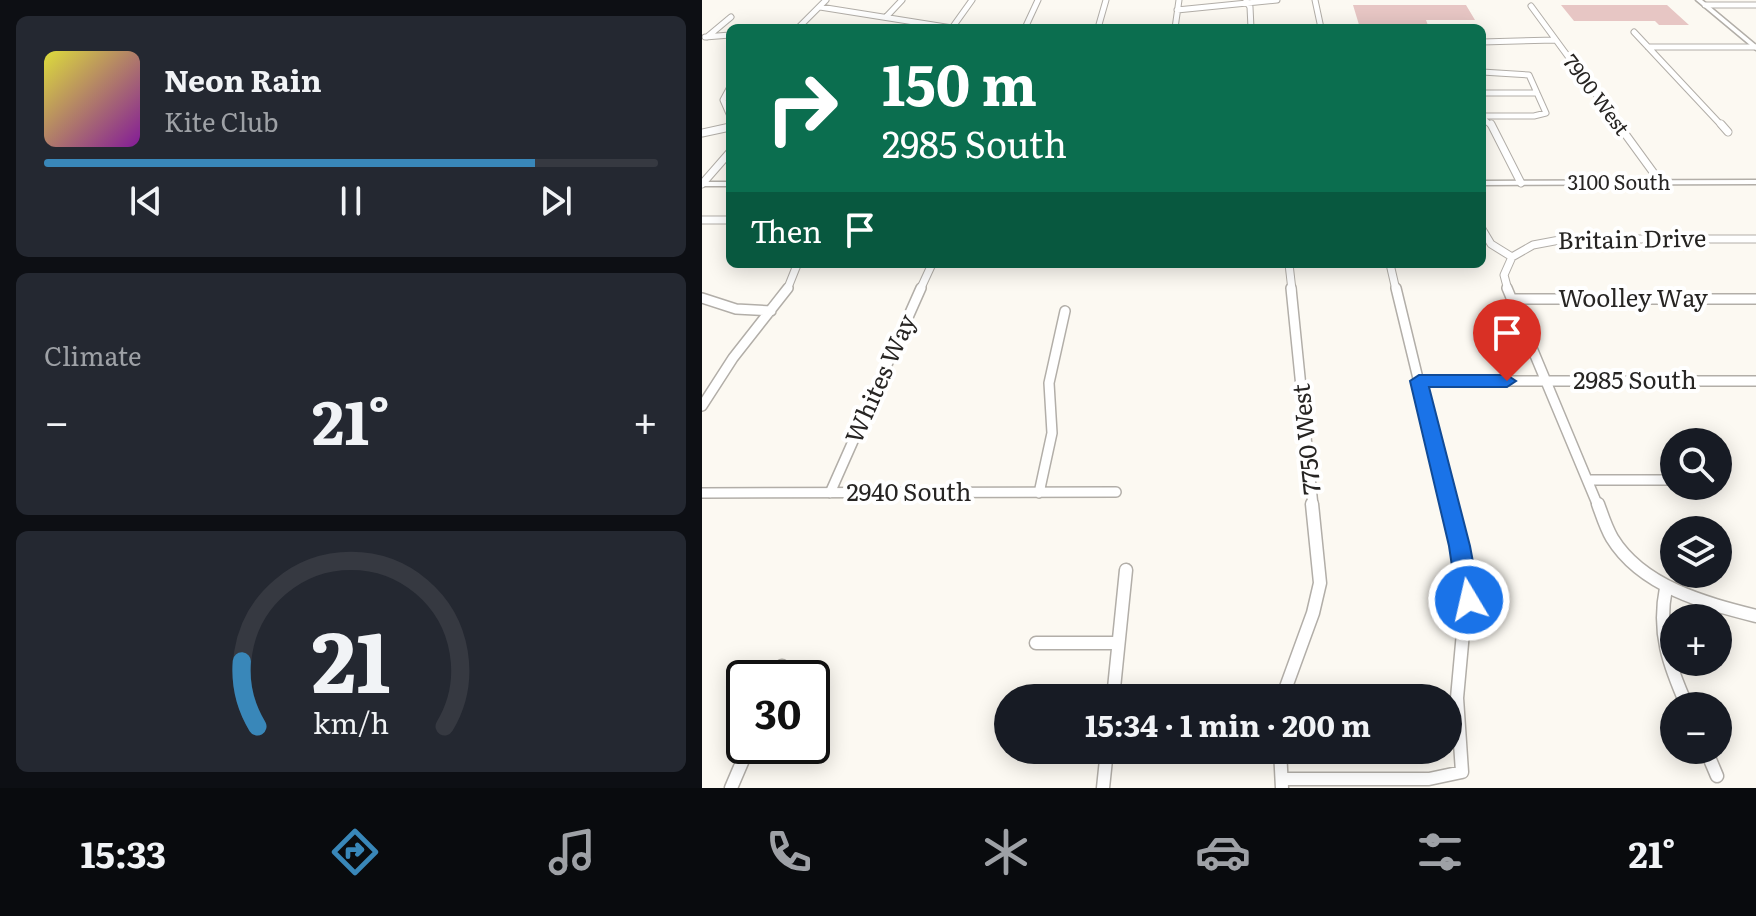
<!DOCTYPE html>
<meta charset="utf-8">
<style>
:root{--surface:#171b24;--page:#242831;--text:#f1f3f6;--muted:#9ea1a6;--line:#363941;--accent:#3987b9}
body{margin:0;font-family:Literata,serif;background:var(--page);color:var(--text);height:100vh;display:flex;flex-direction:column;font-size:30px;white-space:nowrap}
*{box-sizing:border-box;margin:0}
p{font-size:26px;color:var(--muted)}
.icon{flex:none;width:44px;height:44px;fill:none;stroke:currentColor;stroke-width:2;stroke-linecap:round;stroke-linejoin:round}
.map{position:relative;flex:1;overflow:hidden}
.panel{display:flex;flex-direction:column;gap:16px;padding:16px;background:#0d0f14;width:702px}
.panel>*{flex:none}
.guide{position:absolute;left:24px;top:24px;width:760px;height:244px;border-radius:12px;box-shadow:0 4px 20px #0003;background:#0b6e4f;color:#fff;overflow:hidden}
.buttons{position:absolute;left:958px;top:428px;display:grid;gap:16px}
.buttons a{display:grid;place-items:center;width:72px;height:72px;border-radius:50%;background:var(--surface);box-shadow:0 4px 20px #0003;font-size:40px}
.speed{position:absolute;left:24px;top:660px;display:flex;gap:16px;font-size:40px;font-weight:700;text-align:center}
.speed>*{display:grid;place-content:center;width:104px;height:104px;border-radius:50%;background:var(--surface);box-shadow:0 4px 20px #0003;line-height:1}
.speed .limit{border:4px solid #111;border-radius:12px;background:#fff;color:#111}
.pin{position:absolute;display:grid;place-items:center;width:68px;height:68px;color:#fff;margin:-82px -34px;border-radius:50% 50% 50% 0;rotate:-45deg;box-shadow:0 0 8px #0007}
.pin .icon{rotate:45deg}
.me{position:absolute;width:88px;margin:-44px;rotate:351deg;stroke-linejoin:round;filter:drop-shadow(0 0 6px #0008)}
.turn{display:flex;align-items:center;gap:28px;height:168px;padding:0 24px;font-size:36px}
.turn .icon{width:104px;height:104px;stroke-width:2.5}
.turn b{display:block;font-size:56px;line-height:68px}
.then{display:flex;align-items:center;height:76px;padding:0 24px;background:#0003;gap:16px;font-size:30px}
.big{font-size:60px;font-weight:700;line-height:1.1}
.panel .tile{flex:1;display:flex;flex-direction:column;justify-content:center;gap:12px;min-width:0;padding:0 28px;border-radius:12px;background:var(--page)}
.panel .dial{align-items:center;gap:0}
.dial svg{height:208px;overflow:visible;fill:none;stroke:var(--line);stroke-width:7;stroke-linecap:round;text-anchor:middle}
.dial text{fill:var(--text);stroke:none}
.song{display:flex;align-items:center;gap:24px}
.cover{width:96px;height:96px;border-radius:12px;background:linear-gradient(135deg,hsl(60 70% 55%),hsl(290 70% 35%))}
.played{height:8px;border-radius:4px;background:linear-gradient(90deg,var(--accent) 80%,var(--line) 80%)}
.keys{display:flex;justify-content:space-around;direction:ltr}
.heat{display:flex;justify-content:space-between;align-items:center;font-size:44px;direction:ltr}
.trip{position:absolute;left:292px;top:684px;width:468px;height:80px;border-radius:40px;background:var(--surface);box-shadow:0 4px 20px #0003;font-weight:700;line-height:80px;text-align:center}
.menu{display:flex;height:128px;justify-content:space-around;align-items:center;background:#090b0e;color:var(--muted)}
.menu .icon{width:56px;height:56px}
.menu .on{color:var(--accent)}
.menu b{font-size:36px;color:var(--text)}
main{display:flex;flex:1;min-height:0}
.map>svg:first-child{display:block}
.green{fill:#e7c6c4}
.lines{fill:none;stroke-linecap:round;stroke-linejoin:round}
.minor-far3-casing{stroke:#b2aea8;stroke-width:7}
.minor-far2-casing{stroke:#b2aea8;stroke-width:9}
.minor-far1-casing{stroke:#b2aea8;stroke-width:12}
.minor-casing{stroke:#b2aea8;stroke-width:15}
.tertiary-casing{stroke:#b2aea8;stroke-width:3}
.minor-far3{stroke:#fff;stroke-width:5}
.minor-far2{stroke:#fff;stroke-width:7}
.minor-far1{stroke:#fff;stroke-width:9}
.minor{stroke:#fff;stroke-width:12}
.tertiary{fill:#fff;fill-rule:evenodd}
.route{fill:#1a73e8;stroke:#114b97;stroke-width:2}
.labels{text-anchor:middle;stroke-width:8;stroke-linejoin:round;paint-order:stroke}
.far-street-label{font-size:20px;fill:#272523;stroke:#fff}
.street-label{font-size:24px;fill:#272523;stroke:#fff}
</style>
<main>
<section class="panel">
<div class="tile">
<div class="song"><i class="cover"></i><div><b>Neon Rain</b><p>Kite Club</p></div></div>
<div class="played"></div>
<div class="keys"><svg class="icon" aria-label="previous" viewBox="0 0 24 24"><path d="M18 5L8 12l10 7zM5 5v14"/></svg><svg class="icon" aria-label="pause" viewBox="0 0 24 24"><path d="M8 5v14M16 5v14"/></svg><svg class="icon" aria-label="next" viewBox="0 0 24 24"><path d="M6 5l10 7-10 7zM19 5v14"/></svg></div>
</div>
<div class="tile"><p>Climate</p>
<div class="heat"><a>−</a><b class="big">21°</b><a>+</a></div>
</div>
<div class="tile dial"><svg viewBox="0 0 100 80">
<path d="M14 69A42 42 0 1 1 86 69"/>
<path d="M14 69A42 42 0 0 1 8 44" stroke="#3987b9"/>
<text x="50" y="56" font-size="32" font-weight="700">21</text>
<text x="50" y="72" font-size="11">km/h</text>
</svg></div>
</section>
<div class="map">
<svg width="1054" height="788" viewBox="0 0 1054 788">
<rect width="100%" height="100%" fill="#fcf9f2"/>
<!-- green -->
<path class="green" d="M651,5H764L773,20H724L727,28H658Z
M859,5H965L987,25H957L953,21H872Z"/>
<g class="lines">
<defs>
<path id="minor-far3" d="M613,0L619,28
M544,1L548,7L549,28
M1003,5H1054
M829,6L917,126
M118,7L250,28
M475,10L575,0
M184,17L200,0
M96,28L124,0
M250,28L270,0
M323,28L336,0
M396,28L404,0
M473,28L477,0
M932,32L1020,126
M3,37L28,35
M5,37L29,17
M780,42L853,40
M946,47H1054
M780,72L827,75L844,113L832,116H780
M28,87L21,100L28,116
M780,93H835
M780,118L790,126"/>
<path id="minor-far2" d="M789,124L819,183
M916,124L959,183
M1019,124L1026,132
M0,133L28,127
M0,184L28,152
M0,220H28
M780,229L789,244L810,257
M587,264L590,290
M688,264L694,290
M85,290L95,265
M218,290L230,264
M806,290L802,275L810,257L831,245L863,239H1054"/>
<path id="minor-far1" d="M589,288L611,506
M694,288L747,506
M805,288L896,506
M0,298L34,309L69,311
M809,299H1054
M717,381H1054
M0,406L31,358L86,288
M886,480H972
M0,493L414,492
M128,493L219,288
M337,493L350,433L347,383L363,311"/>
<path id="minor" d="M896,504C900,515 904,528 910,538C940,587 1003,603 1054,616
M964,588C955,633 967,665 985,706
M334,643H416
M75,678L80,666
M411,698L424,570
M580,698L611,613L618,583L610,504
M578,750L580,788
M1004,750L1015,776
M580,779H727L760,772L755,698L765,589L747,504
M29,788L47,746
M401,788L405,750"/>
<path id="tertiary" d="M994,0H1000L1054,45V50Z
M1054,180V184L780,185V181Z
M0,182H28V186H0Z"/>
</defs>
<!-- minor-far3 casing -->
<use href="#minor-far3" class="minor-far3-casing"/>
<!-- minor-far2 casing -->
<use href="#minor-far2" class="minor-far2-casing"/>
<!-- minor-far1 casing -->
<use href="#minor-far1" class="minor-far1-casing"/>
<!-- minor casing -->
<use href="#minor" class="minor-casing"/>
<!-- tertiary casing -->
<use href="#tertiary" class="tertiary-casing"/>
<!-- minor-far3 -->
<use href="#minor-far3" class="minor-far3"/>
<!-- minor-far2 -->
<use href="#minor-far2" class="minor-far2"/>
<!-- minor-far1 -->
<use href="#minor-far1" class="minor-far1"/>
<!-- minor -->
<use href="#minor" class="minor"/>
<!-- tertiary -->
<use href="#tertiary" class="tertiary"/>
</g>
<!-- route -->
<path class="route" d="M717,375H805L814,381L805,387H727L768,546L778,600L775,607L767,610L759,607L755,600L747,546L708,381Z"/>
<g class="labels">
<!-- far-street labels -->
<g class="far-street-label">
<text transform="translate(894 95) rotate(53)" y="7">7900 West</text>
<text x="917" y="190">3100 South</text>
</g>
<!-- street labels -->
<g class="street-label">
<text transform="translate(930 240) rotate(-1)" y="8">Britain Drive</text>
<text x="931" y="307">Woolley Way</text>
<text transform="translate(179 379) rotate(-66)" y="8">Whites Way</text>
<text x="933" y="389">2985 South</text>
<text transform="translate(605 439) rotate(-96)" y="8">7750 West</text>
<text x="207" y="501">2940 South</text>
</g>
</g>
</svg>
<div class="buttons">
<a><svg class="icon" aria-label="search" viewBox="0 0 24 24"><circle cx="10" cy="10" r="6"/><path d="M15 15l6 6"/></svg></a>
<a><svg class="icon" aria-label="layers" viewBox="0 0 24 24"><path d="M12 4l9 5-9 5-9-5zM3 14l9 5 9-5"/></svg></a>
<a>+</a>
<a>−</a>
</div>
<div class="speed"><div class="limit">30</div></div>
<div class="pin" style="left:805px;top:381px;background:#d93025"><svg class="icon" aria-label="arrive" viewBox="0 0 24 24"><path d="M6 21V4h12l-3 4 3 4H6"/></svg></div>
<svg class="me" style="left:767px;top:600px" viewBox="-20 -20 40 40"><circle r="17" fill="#1a73e8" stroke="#fff" stroke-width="3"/><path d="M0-11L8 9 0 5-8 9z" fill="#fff"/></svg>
<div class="trip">15:34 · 1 min · 200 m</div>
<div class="guide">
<div class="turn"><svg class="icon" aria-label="right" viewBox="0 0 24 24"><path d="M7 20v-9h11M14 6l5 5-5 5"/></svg><div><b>150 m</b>2985 South</div></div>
<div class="then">Then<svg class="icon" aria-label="arrive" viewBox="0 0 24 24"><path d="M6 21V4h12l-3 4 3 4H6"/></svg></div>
</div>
</div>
</main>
<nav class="menu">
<b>15:33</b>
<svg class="icon on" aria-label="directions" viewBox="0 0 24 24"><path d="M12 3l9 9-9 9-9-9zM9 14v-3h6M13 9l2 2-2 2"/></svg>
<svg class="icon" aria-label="music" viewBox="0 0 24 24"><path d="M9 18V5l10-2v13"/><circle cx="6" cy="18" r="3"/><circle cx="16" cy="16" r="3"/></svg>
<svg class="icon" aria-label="phone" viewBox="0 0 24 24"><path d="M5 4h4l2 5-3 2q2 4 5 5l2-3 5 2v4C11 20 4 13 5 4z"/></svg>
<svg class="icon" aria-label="climate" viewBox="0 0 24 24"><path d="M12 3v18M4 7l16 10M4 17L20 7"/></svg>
<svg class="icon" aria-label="car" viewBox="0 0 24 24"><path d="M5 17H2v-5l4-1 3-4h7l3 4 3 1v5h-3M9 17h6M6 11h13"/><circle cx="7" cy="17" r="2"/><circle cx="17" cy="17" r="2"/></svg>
<svg class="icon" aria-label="filters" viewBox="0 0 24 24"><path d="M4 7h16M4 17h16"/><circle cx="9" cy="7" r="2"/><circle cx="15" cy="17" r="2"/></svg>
<b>21°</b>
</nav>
